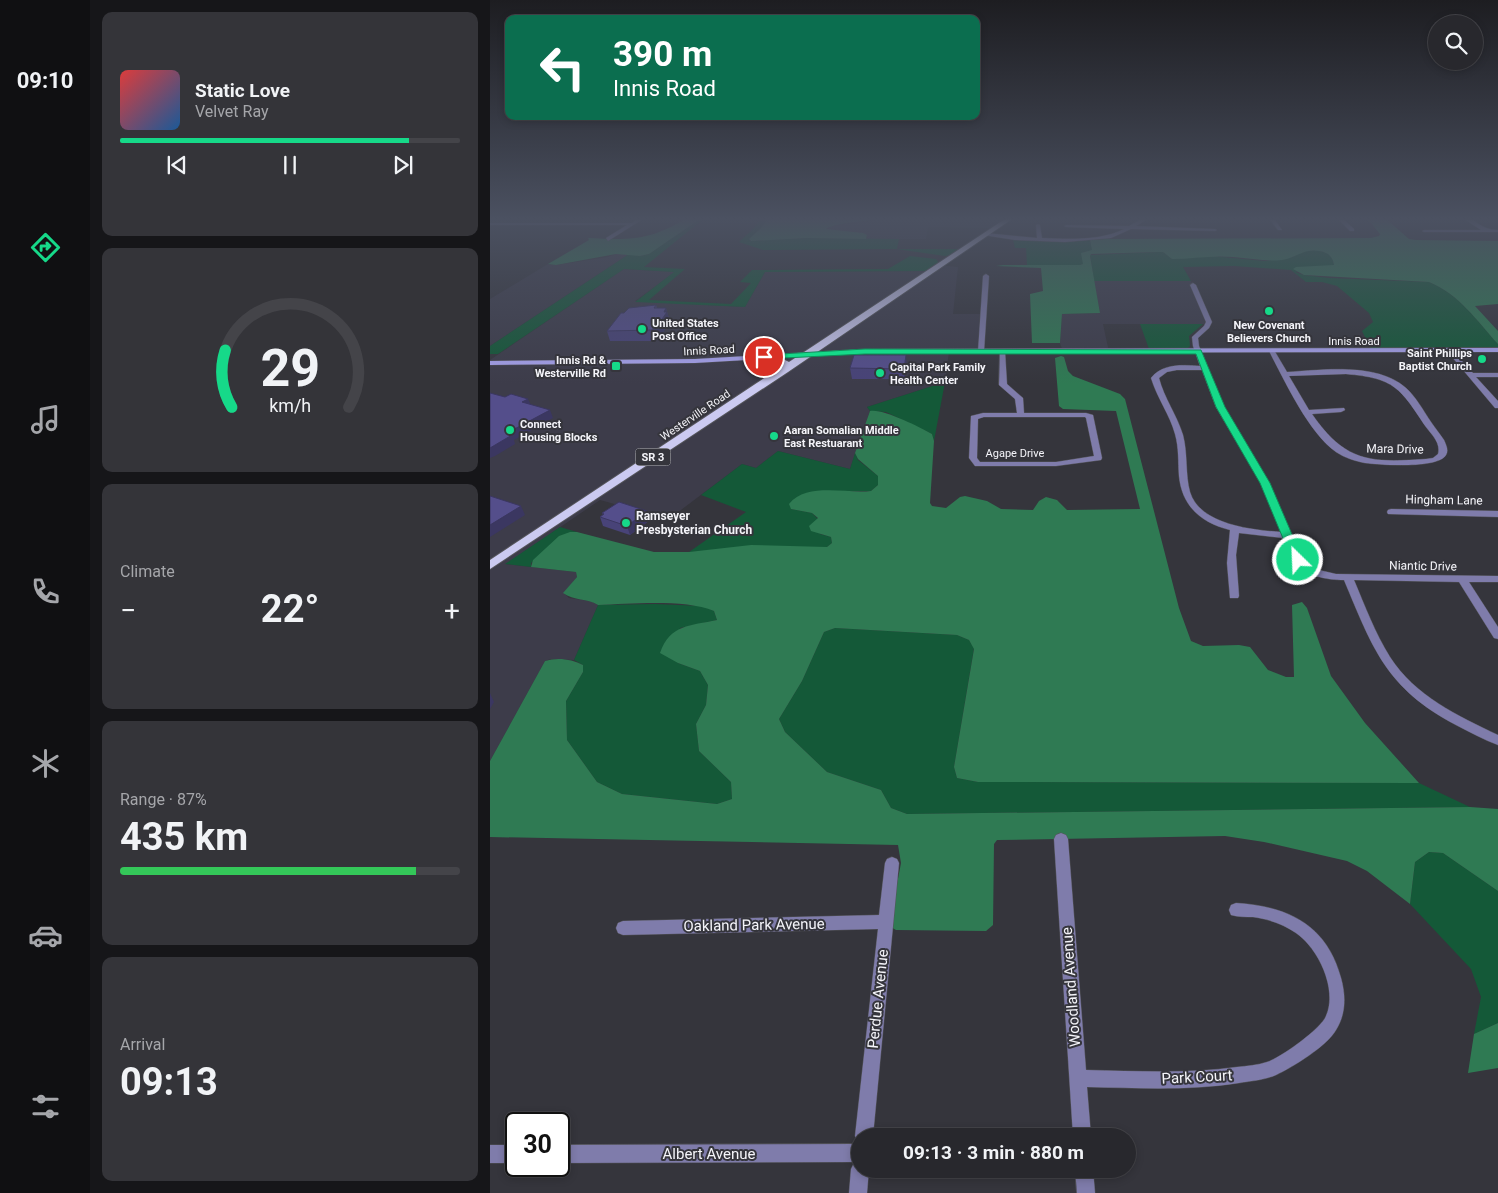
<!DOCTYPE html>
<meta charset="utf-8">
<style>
:root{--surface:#28282d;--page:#343439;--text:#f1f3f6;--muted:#a5a6aa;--line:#444449;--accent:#16d989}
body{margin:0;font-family:Roboto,sans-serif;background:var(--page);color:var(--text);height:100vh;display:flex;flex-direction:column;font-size:19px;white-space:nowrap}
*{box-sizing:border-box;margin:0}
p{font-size:16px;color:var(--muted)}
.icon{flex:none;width:28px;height:28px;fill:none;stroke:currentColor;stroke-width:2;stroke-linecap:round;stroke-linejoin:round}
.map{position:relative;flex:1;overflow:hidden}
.sheet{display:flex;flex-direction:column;gap:12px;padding:12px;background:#161619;width:400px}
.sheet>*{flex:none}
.top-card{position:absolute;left:15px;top:15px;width:475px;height:105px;border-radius:10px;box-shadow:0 2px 8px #0003,0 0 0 1px var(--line);background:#0b6e4f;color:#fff;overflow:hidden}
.tools{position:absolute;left:938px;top:15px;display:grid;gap:10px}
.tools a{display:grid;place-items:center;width:55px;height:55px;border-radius:50%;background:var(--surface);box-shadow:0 2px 8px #0003,0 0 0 1px var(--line);font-size:25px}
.speed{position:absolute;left:15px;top:1112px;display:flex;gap:10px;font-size:25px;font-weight:700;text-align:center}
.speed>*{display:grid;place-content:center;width:65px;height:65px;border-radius:50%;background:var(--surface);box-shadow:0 2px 8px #0003,0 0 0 1px var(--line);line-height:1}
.speed .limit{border:2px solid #111;border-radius:8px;background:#fff;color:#111}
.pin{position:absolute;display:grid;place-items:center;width:42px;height:42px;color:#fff;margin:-21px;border:2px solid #fff;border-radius:50%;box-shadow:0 1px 5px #0007}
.me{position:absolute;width:55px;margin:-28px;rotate:336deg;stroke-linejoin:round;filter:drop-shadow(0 0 4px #0008)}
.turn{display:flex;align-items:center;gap:18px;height:105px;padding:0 25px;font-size:22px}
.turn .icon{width:65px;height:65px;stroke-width:2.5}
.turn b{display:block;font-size:35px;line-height:42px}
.big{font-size:38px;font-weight:700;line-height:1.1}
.sheet .card{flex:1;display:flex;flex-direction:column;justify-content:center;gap:8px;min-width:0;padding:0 18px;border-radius:10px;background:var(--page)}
.sheet .dial{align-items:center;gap:0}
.dial svg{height:130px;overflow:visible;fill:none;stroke:var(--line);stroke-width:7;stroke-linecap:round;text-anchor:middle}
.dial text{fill:var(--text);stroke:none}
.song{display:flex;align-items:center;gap:15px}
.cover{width:60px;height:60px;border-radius:8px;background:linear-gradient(135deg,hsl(0 70% 55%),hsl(210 70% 35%))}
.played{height:5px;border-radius:2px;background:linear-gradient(90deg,var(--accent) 85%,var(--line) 85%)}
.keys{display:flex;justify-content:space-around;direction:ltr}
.heat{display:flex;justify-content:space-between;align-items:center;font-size:28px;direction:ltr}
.charge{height:8px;border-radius:4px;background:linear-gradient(90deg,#34c759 87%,var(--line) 0)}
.trip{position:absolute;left:361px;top:1128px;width:285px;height:50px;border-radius:25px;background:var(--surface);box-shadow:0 2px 8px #0003,0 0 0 1px var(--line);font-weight:700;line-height:50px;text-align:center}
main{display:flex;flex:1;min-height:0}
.dock{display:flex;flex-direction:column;width:90px;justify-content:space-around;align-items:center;background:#101012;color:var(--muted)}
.dock .icon{width:35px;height:35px}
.dock .current{color:var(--accent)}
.dock b{font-size:22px;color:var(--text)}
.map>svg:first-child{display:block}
.built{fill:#3d3c4a}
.green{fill:#145938}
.forest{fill:#2f7a53}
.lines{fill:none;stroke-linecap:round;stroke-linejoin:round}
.street-casing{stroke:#54545a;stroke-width:1}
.secondary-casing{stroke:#54545a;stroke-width:1}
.primary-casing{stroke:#54545a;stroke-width:2}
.street{fill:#7f7cab;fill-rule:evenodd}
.secondary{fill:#a8a3ee;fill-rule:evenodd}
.primary{fill:#cbcaf1;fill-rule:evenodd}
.wall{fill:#484378}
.shaded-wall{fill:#3b3761}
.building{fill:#544e8b;stroke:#3b3761}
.route{fill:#16d989;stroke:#0e8d59}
.poi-dot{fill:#16d989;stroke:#35353c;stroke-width:2}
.labels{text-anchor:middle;stroke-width:4;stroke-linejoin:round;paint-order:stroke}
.far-poi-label{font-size:11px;font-weight:bold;fill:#f4f4f9;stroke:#35353c;text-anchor:start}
.far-street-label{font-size:11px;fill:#f4f4f9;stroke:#35353c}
.shield{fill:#35353c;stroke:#bbbbc0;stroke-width:1}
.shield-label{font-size:11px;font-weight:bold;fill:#f4f4f9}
.street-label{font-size:12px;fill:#f4f4f9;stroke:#35353c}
.poi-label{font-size:12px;font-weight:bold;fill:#f4f4f9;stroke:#35353c;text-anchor:start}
.near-street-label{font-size:15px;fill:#f4f4f9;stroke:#35353c}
</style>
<main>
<nav class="dock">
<b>09:10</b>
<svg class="icon current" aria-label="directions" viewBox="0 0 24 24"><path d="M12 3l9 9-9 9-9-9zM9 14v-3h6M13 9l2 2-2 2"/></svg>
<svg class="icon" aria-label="music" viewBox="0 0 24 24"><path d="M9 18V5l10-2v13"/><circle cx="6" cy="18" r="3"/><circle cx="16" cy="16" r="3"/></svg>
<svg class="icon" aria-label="phone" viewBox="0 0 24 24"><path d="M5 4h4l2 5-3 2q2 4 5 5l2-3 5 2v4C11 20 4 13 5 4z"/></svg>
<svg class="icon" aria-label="climate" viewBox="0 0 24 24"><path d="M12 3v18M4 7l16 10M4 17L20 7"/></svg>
<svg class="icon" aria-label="car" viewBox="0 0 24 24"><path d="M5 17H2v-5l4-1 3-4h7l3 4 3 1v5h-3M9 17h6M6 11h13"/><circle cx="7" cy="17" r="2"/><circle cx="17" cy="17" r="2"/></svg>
<svg class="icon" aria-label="filters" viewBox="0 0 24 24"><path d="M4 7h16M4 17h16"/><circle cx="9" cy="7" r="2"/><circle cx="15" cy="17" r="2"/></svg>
</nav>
<section class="sheet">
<div class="card">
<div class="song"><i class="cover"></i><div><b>Static Love</b><p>Velvet Ray</p></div></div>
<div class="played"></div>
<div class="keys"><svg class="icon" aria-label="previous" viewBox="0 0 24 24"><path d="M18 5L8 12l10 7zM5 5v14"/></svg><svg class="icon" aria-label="pause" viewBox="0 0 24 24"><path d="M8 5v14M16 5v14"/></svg><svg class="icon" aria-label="next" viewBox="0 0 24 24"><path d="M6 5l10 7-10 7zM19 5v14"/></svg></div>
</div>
<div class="card dial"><svg viewBox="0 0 100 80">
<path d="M14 69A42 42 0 1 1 86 69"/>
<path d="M14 69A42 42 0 0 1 10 34" stroke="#16d989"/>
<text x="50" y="56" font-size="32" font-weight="700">29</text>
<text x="50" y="72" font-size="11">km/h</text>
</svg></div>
<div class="card"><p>Climate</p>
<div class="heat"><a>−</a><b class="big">22°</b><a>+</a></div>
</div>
<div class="card"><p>Range · 87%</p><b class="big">435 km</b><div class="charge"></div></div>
<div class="card"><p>Arrival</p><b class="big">09:13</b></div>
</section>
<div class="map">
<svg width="1008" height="1193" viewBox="0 0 1008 1193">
<rect width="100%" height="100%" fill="#35353c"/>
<!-- built -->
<path class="built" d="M394,217H521L506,228L438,227L436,239H376L377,235L336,229L347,225L378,222Z
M126,254H139L0,346V299L58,264L66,265L118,257Z
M447,265L468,267L463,314H490L488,352H459L455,382L377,407L380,411L360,469L288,451L266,468L252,464L179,519L110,500L16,564L86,572L87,577L74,593L79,598L101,601L108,605L84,660L61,659L55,661L0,761V360L134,269L185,272L145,301L255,307L275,272L438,271Z
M604,281H701L719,319V324H613L619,352H573L570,343L572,314L610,313Z"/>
<!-- green -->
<path class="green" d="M213,217H216L154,267L195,269L159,300L241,304L261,283L250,282L262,270L398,269L420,256L446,259L449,263L438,271L275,272L255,307L145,302L184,272L134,269L8,354H0V346L139,254L150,256L159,254Z
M272,217H279L271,228L259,239L260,241L316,238L409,239L407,249H470L461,255L455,256L406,249L273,250L249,242L264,228Z
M523,240H600L603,251L593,252V264L590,265H537L536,248H525Z
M827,250C836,252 843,255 844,265L805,272L814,275L839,278L939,282C969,294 987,321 1008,344V349H881L872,331L883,322L879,313L847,286L832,282H816L801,270L744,266L693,267L701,281H604L600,255L668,252H673L682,259L722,256L775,261L803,257L811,251Z
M650,324H713L699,336L700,346L697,349H659Z
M455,382L444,441L442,434L396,412L380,411L377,407Z
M288,451L360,469L365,453L368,460L388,476V485L381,491H329L301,509L322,513L328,519L327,521L330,534L341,537L342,543L337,547L199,552L256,512L211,495L252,464L266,468Z
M70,527L87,532H80L41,563V567L15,564Z
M165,604L213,606L224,611L227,620L190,628L188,663L210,671L218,685L216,705L206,724L209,751L241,782L242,799L227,804L132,794L107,782L77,740L76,701L93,672V665L84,660L108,605Z
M345,628L467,635L479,640L484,648L464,767L467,778L488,782L929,783L980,807L417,814L401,808L391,790L337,772L295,732L289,719L312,681L334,632Z
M939,852L953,853L1008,891V1023L984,1034L991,997L981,969L920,904L925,862Z"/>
<!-- forest -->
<path class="forest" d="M199,217H213L159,254L150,256L126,254L66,265L58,264L99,240L98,238C142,240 159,241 199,217Z
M279,217H394C376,223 349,221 336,229L373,233L377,235L376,239L316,238L261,241L259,239L271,228Z
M877,218H895L919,239L926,240L1008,241V304L985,306L1008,331V344C987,321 969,294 939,282L814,275L803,269L806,267L844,265C843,256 837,252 829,251C814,248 806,258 792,260C775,262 760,258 743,257C722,255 702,259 682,259L673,252H668L601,254L600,256L610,313L572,314L570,343H542L540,294L553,291L551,268L506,266L513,265H590L593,264L591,253L602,250L600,240L616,239L881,238L889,236L890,234Z
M571,356L574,357L578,371L583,376L630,394L635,399L689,608L701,641L713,646L749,645L760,647L778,670L796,677H804L802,605L812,602L817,608L841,676L875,723L929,783L488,782L467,778L464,767L484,649L479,640L467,635L345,628L334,632L312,681L289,719L295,732L337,772L391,790L401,808L417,814L980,807L1008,809V891L953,853L939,852L925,862L920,904L877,871L857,861L774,842L735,836L507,840L504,844L503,925L496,931L406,930L399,926L411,863L408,845L0,837V761L55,661C67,657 82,659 93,665V672L76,701L77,740L107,782L132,794L227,804L242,799L241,782L209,751L206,724L216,705L218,685L210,671L188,663L170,653C180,624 200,626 227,620L224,611C195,599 141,604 108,605C97,598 84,601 73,593L87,577L86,572L41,567L43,560L69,536L80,532H87L164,552H199L261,545L337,547L342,543L341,537L321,531L319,526L328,518L322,513L301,509L299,504C317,482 356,494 381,491L388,485V476L368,459L365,453L380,411C392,408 430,427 442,434L444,441L440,503L442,506L456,508L470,497L475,496L497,501L511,509L543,510L549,501L556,497L567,500L577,510L650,509L626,411L573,409L569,406L565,358Z
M1008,1023V1068L978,1073L984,1034Z"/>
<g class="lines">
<defs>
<path id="street" d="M150,217H156L118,241L116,238L137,225H0V223H142Z
M655,217H661L646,226L725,229L727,230L725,231L641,229L621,238L575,242L525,240L493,235L496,233L547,238L546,225L548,224L550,225L552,238C579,239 610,241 634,229L576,227L574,226L576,225L639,226Z
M778,217H783L792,230H788Z
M846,217H851L864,229V231H860Z
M971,217C985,217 990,230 1008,230V232H934L932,231L934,230H991Z
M496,274L499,276L494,351L491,353L488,351L493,276Z
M703,283L706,285L722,322L719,328L708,338L709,346L734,407L779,483L811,559L829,570L846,574L1008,576V582H979L1008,627V639L1004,638L969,582L864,580C875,606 885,633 900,657C925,696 968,716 1008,735V745C994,740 980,732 966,725C896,688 883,649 854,580C838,580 812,576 802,560C798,554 796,545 793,538L749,533L746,555L749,596L748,598H740L737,563L740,530C712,523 692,507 689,476C688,462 689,448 685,434C680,415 667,398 661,378C673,363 693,365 710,366L703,346L702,337L714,326L716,322L700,285ZM687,370H712L726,407L771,483L791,532C763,530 710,525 700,492C695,474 698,454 693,435C687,415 674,398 669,378L677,372Z
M957,349H961L983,373H1008V377H986L1008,401V408H1005L957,351Z
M510,350L515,351L517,384L533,398L534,413H596L603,415L612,458L611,460L566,466H485L479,458L481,416L493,413H527L525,399L509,385ZM494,417H595L596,418L604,456L566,462H490L487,458L488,419Z
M780,350H784L797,372C832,370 887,362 916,388C926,397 933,410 941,422C945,428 950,434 954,440C956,445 959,450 956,455C948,469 890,465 875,463C865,461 855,458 846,452C818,432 795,381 779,351ZM856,374C905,378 910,388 936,427C942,435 951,443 948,454L943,458L936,459C880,463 855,462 822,414L851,412L855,410L854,408L819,410L799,376Z
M901,509L1008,511V517L898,514L897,512L898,510Z
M571,833L576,835L578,839L596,1070C646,1071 697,1074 747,1067C757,1066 768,1065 777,1062C790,1058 831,1029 836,1016C848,989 828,948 806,933C793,924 778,919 763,917C756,917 748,917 741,915L739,910L741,905L746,903C798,906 837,925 851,978C856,996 856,1014 846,1030C837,1046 803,1067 786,1075C775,1080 761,1081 749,1083C698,1091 648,1088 597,1087L601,1136H583L564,839L566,835Z
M402,857L407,859L409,863L383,1136H370V1143L368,1142L365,1136L388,929L133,935L128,933L126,928L128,923L133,921L389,915L395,863L397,859Z
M370,1144V1169H379L377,1193H359L361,1169L364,1163L366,1162L69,1163V1145Z
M0,1145H26V1163H0Z
M585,1169H603L605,1193H587Z"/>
<path id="secondary" d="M1008,348V352L375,353L205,363L0,365V361L205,359L375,349Z"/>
<path id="primary" d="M518,217H525L298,372L0,569V560L291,367V364L271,359V355L287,356L299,362Z"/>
</defs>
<!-- street casing -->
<use href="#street" class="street-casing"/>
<!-- secondary casing -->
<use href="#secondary" class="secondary-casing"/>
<!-- primary casing -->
<use href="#primary" class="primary-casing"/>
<!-- street -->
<use href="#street" class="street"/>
<!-- secondary -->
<use href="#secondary" class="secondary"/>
<!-- primary -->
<use href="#primary" class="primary"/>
</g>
<!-- wall -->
<path class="wall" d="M166,305L167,308H176L180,322L171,335H168L165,341H120L117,331L134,313Z
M417,366L414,379H362L360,368Z
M157,511L160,520L140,535L113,526L110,517L113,515L112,513Z"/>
<!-- shaded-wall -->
<path class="shaded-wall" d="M176,308L180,322L171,335H168L165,341L162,330Z
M416,355L417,366L414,379V369Z
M38,399L42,407L32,402Z
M60,410L63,418L24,440L25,444L5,456L0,458V448L17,433Z
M31,506L35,515L0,537V525Z
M157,511L160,520L140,535L137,526Z
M0,693L4,702L0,709Z"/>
<!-- building -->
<path class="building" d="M166,305L164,308H176L174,312H177L168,325H165L162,330L117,331L131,313H134L139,308Z
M364,355H416L414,369L360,368Z
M0,393L15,397L21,394L38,399L32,402L60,410L17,433L22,435L0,448Z
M0,496L31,506L0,525Z
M129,502L157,511L137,526L110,517L114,514L112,513Z"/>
<!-- sky -->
<linearGradient id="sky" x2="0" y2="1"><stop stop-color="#1d1d21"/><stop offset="0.57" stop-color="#4b5161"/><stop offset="1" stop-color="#4b5161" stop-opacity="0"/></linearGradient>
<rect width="1008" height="384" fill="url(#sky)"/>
<!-- route -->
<path class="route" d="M375,349L711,350L735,407L780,483L813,560L808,564L802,560L770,483L726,407L706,354H375L274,359L270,357L274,355Z"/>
<!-- markers -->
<g class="poi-dot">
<circle cx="779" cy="311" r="5"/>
<circle cx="152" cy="329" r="5"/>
<circle cx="992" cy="359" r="5"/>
<rect x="121" y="361" width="10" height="10" rx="2.5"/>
<circle cx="390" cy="373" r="5"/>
<circle cx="20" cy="430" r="5"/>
<circle cx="284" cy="436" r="5"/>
<circle cx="136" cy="523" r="5"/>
</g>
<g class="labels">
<!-- far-poi labels -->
<g class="far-poi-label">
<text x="162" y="327">United States<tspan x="162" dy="13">Post Office</tspan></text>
<text x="779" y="329" text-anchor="middle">New Covenant<tspan x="779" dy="13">Believers Church</tspan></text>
<text x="982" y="357" text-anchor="end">Saint Phillips<tspan x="982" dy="13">Baptist Church</tspan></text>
<text x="116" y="364" text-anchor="end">Innis Rd &amp;<tspan x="116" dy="13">Westerville Rd</tspan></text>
<text x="400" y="371">Capital Park Family<tspan x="400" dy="13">Health Center</tspan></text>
<text x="30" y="428">Connect<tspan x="30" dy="13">Housing Blocks</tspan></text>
<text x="294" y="434">Aaran Somalian Middle<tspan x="294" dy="13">East Restuarant</tspan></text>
</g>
<!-- far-street labels -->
<g class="far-street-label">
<text x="864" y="345">Innis Road</text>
<text transform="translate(219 350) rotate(-3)" y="4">Innis Road</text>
<text transform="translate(205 415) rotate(-34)" y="4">Westerville Road</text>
<text x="525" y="457">Agape Drive</text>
</g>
<!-- shield labels -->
<rect class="shield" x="145.5" y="448.5" width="35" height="17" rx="4"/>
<g class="shield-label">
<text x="163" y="461">SR 3</text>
</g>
<!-- street labels -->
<g class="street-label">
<text transform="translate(905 449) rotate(1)" y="4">Mara Drive</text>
<text transform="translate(954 500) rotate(1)" y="4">Hingham Lane</text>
<text transform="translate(933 566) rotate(1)" y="4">Niantic Drive</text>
</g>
<!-- poi labels -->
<g class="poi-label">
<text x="146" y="520">Ramseyer<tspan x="146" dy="14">Presbysterian Church</tspan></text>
</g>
<!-- near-street labels -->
<g class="near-street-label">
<text transform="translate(264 925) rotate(-1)" y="5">Oakland Park Avenue</text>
<text transform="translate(581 987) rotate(-94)" y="5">Woodland Avenue</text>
<text transform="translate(388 999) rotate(-84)" y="5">Perdue Avenue</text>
<text transform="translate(707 1077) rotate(-3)" y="5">Park Court</text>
<text x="219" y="1159">Albert Avenue</text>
</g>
</g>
</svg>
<div class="tools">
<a><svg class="icon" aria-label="search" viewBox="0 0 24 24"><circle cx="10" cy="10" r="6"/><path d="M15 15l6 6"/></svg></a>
</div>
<div class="speed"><div class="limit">30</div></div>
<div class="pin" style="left:274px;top:357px;background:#d93025"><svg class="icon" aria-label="arrive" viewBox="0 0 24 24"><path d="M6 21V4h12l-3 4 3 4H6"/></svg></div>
<svg class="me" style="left:808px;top:560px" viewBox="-20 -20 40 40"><circle r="17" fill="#16d989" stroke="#fff" stroke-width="3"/><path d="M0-11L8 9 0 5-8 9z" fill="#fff"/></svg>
<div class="trip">09:13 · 3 min · 880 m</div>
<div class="top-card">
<div class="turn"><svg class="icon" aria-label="left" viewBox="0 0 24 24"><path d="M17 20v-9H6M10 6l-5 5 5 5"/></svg><div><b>390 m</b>Innis Road</div></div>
</div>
</div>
</main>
